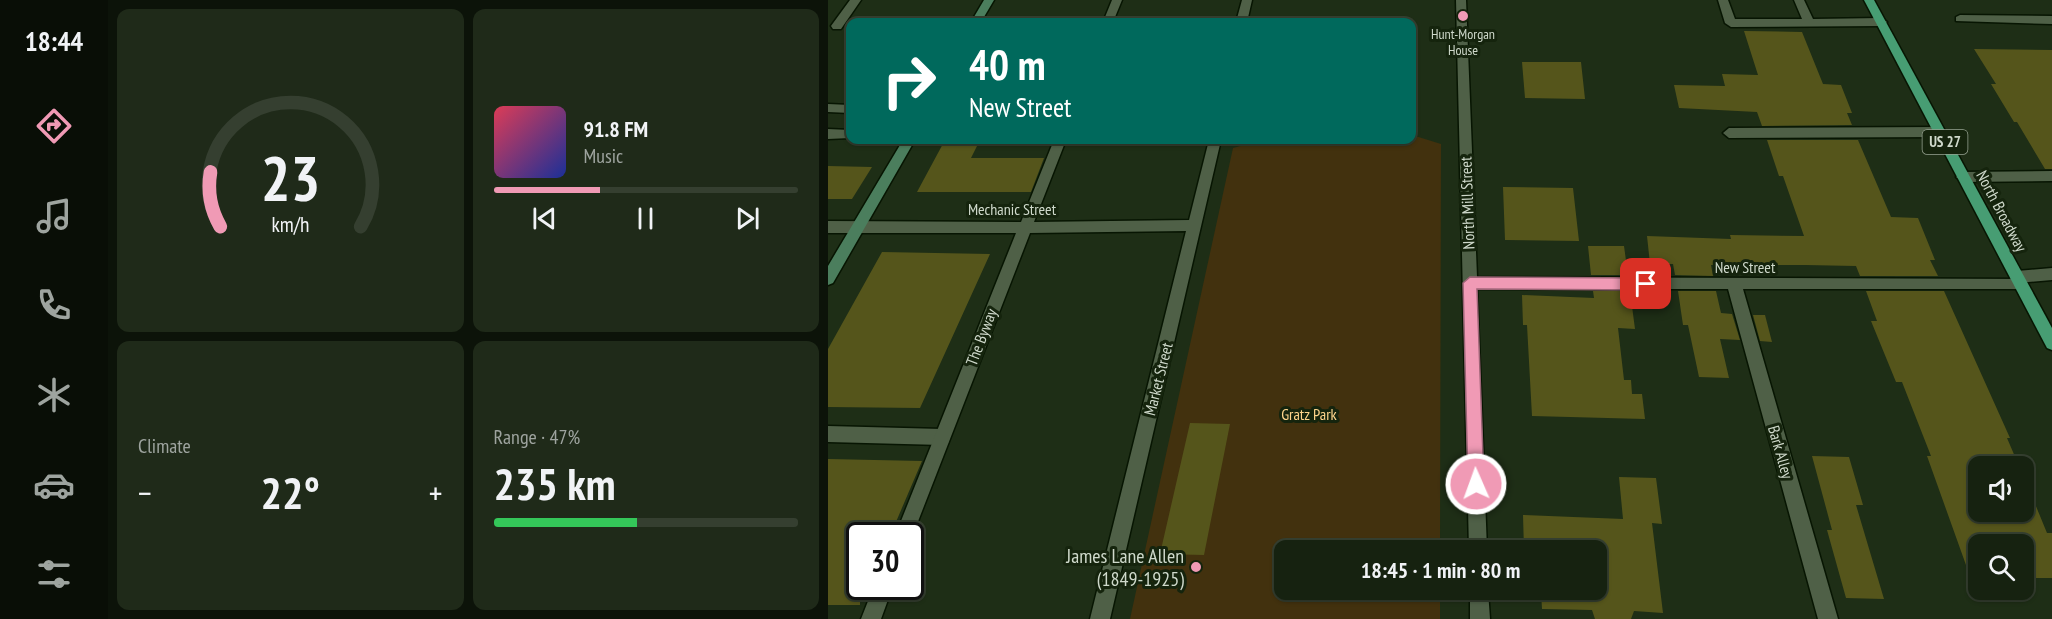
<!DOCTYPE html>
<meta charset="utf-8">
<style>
:root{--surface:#162210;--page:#1f2a19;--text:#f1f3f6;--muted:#9ea49f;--line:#353f30;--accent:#f09ab5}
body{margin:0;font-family:"PT Sans Narrow",sans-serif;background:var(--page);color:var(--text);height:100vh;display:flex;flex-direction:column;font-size:22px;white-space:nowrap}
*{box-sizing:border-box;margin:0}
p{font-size:20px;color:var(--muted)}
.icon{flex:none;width:33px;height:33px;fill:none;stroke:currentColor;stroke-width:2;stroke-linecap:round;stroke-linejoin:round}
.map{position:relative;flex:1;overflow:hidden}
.sheet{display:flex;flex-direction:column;gap:9px;padding:9px;background:#0c1309;width:720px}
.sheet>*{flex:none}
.hud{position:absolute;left:18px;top:18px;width:570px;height:126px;border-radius:12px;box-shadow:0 2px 4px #0004,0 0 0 2px var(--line);background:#00695c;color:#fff;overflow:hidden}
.buttons{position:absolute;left:1140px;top:456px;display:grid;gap:12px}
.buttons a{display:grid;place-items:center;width:66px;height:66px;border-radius:12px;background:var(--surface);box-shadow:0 2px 4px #0004,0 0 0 2px var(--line);font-size:30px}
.speed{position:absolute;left:18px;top:522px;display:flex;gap:12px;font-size:30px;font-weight:700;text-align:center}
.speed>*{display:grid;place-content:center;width:78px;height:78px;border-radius:50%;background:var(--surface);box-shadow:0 2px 4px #0004,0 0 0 2px var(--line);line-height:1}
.speed .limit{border:3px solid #111;border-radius:9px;background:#fff;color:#111}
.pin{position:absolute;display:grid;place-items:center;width:51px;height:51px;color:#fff;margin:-26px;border-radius:12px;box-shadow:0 3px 9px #0006}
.me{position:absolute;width:66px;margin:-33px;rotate:358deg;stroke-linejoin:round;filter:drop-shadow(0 0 4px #0008)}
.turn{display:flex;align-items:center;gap:21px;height:126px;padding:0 24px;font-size:27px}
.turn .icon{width:78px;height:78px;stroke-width:2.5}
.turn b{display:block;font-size:42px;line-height:51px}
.big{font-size:45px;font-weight:600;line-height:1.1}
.sheet .tile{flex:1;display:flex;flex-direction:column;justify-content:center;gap:9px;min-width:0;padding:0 21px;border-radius:12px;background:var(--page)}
.sheet .dial{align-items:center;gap:0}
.dial svg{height:156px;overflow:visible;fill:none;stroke:var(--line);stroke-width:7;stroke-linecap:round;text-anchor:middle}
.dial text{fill:var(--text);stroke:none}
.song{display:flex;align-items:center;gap:18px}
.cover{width:72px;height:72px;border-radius:9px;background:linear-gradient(135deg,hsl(350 70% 55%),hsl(230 70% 35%))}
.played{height:6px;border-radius:3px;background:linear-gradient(90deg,var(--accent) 35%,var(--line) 35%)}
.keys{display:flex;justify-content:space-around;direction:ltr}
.heat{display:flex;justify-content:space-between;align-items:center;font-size:33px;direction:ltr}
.charge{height:9px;border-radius:4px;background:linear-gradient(90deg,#34c759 47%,var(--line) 0)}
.sheet .tiles{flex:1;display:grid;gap:9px;grid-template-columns:repeat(2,1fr)}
.trip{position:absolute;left:446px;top:540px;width:333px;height:60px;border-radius:12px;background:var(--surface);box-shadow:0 2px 4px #0004,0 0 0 2px var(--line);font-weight:600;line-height:60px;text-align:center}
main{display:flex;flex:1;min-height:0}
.tab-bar{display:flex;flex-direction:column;width:108px;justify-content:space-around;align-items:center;background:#090e06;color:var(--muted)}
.tab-bar .icon{width:42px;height:42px}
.tab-bar .active{color:var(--accent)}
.tab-bar b{font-size:27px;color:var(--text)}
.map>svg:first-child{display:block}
.green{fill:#42310e}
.building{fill:#55551b}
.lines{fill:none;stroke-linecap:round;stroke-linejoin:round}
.service-casing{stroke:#071502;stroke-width:3}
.minor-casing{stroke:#071502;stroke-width:3}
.secondary-casing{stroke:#071502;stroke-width:3}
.primary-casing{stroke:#071502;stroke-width:3}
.service{fill:#4f6047;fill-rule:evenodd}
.minor{fill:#4f6047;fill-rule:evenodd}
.secondary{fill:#4b7e5d;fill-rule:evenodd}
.primary{fill:#479d73;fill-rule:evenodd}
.route{fill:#f09ab5;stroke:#9c6476;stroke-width:1.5}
.poi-dot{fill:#f09ab5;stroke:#15240d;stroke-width:2}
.labels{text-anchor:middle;stroke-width:6;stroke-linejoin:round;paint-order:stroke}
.far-poi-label{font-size:14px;fill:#cfd9cb;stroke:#15240d}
.shield{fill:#15240d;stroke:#97a392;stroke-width:1.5}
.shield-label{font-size:15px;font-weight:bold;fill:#cfd9cb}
.street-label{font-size:16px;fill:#cfd9cb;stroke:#15240d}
.park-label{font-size:16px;fill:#fed58c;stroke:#15240d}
.near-poi-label{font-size:20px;fill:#cfd9cb;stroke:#15240d;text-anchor:end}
</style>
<main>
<nav class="tab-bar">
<b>18:44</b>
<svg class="icon active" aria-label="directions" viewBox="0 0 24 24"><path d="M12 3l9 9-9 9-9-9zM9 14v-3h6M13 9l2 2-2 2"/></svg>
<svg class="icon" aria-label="music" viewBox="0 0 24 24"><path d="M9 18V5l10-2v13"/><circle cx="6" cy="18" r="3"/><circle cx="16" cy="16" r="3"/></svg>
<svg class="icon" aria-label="phone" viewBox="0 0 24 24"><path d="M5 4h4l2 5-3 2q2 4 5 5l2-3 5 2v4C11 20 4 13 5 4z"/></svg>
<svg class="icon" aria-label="climate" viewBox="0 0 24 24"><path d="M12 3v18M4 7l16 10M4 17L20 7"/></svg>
<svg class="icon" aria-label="car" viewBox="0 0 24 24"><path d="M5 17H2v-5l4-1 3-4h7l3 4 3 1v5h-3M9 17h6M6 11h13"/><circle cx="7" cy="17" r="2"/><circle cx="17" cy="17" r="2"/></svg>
<svg class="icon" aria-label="filters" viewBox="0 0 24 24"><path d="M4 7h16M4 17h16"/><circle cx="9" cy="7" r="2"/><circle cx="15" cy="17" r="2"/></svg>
</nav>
<section class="sheet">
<div class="tiles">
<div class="tile dial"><svg viewBox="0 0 100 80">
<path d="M14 69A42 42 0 1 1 86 69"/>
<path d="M14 69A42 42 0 0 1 9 41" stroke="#f09ab5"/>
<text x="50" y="56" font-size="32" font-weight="700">23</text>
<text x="50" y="72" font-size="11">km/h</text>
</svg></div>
<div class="tile">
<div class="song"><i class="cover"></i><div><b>91.8 FM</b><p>Music</p></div></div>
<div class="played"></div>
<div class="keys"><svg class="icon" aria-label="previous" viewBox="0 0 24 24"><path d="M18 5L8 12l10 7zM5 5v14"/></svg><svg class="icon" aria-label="pause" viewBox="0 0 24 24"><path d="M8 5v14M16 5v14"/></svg><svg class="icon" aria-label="next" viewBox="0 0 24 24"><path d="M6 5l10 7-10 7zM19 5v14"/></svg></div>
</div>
<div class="tile"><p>Climate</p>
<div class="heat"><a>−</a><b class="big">22°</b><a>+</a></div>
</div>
<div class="tile"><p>Range · 47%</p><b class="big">235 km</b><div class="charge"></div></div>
</div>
</section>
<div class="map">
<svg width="1224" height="619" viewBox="0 0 1224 619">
<rect width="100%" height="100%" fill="#1e2e16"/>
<!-- green -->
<path class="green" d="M584,135L613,144L612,550H456V590H612V619H302L405,148L434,140H584Z"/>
<!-- building -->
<path class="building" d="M916,31L974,32L995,84L1013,85L1024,113H1019L1024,125L934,126L929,112L851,108L846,85L897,86L894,74L930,75Z
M1146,49L1224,50V169H1217L1189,122H1186L1163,84H1168Z
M694,62H753L757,99L697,98Z
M117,140H152L143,158H216L203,192H89Z
M939,140H1030L1063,217L1090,218L1107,260H1102L1110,276H1032L1028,266L977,265H883L885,276L847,275L845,264H822L819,236L903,239L902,235L976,236L955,176H951Z
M0,166L44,167L24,199H0Z
M675,187L745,188L751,241L677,240Z
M760,246H796L800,275H763Z
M54,252L162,254L92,408L0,407V349Z
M765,291H802L807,329L790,328L796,380H803L804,394H814L817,419L704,416L699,325H695L694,295L766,298Z
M850,291H888L893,313L904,314L912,340L892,339L901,378L871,377L860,325H855Z
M1038,291H1116L1182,438H1179L1191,466H1150V512H1196V477L1219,533H1224V578H1196V544H1150V579H1143L1099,456H1103L1074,382H1068L1043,321H1049Z
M925,315H937L944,342L932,341Z
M362,423L402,424L376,555L332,554Z
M984,456L1021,457L1035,505H1028L1056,599L1018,598L999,530H1004Z
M0,459L94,461L62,536H32V605H0Z
M791,477L828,478L834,524L824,523L835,613L806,611L803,619H767L764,610L714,609L713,592L697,591V590H768V550H696L695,515L795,519Z"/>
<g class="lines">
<defs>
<path id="service" d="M22,0H33L13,29H5L3,26Z
M890,0H900L907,19H974L966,0H976L985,19L1053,18L1059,22L1053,26L903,27L897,23Z
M1132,15L1224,16V24L1128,21V17Z
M0,104L22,105V113L0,112Z
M1112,127L1118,132L1112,137L901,138L895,133L901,128Z
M0,129L22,130V138L0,139Z
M1224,268V280L1189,283L1184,281L1182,277L1184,273L1189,271Z
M0,426L114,429L120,431L122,437L120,443L114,445L0,442Z"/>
<path id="minor" d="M284,0H294L285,22H275Z
M414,0H424L419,22H408Z
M628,0H638L649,277L1197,279L1199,283L1197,287L1192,289H915L1010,619H990L900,289H649L659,550H641Z
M226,140H238L206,222L361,220L381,140H393L282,619H262L358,231L202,233L82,542V536H67L188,233H0V221L193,222Z
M1224,171V181L1135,182L1128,177L1135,172Z
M46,586H65L53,619H33Z
M642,590H660L662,619H642Z"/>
<path id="secondary" d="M156,0H166L153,22H143Z
M75,140H87L5,283L0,285V266Z"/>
<path id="primary" d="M1036,0H1046L1224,328V350L1219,348Z"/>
</defs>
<!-- service casing -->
<use href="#service" class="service-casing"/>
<!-- minor casing -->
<use href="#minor" class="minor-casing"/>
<!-- secondary casing -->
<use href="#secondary" class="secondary-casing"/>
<!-- primary casing -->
<use href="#primary" class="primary-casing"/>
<!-- service -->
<use href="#service" class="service"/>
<!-- minor -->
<use href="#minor" class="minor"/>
<!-- secondary -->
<use href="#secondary" class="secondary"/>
<!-- primary -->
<use href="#primary" class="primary"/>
</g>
<!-- route -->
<path class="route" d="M642,277L818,278L824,284L818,290L649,289L656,484L653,489L648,491L642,489L640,484L635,283Z"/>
<!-- markers -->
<g class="poi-dot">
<circle cx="635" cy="16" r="6"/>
<circle cx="368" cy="567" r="6"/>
</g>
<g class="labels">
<!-- far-poi labels -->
<g class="far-poi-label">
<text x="635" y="39">Hunt-Morgan<tspan x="635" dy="16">House</tspan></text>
</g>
<!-- shield labels -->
<rect class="shield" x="1094.5" y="130" width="45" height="24" rx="4.5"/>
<g class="shield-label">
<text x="1117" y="147">US 27</text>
</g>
<!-- street labels -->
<g class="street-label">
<text transform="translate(639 203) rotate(-92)" y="6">North Mill Street</text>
<text x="184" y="215">Mechanic Street</text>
<text transform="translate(1174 211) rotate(62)" y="6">North Broadway</text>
<text x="917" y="273">New Street</text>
<text transform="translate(153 337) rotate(-69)" y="6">The Byway</text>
<text transform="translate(330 379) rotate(-76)" y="6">Market Street</text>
<text transform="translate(953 452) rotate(74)" y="6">Bark Alley</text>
</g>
<!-- park labels -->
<g class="park-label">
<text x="481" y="420">Gratz Park</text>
</g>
<!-- near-poi labels -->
<g class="near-poi-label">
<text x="356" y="563">James Lane Allen<tspan x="356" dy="23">(1849-1925)</tspan></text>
</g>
</g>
</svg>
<div class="buttons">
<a><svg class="icon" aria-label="sound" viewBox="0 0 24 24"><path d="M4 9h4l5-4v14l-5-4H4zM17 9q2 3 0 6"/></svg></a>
<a><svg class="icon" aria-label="search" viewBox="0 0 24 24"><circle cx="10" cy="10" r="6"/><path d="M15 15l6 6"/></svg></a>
</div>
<div class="speed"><div class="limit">30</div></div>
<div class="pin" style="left:818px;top:284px;background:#d93025"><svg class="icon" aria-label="arrive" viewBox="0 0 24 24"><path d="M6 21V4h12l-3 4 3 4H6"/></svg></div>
<svg class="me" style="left:648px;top:484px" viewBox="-20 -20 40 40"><circle r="17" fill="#f09ab5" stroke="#fff" stroke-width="3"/><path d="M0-11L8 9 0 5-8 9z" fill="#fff"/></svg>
<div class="trip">18:45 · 1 min · 80 m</div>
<div class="hud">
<div class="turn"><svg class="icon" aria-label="right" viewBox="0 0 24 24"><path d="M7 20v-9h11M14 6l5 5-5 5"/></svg><div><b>40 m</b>New Street</div></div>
</div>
</div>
</main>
